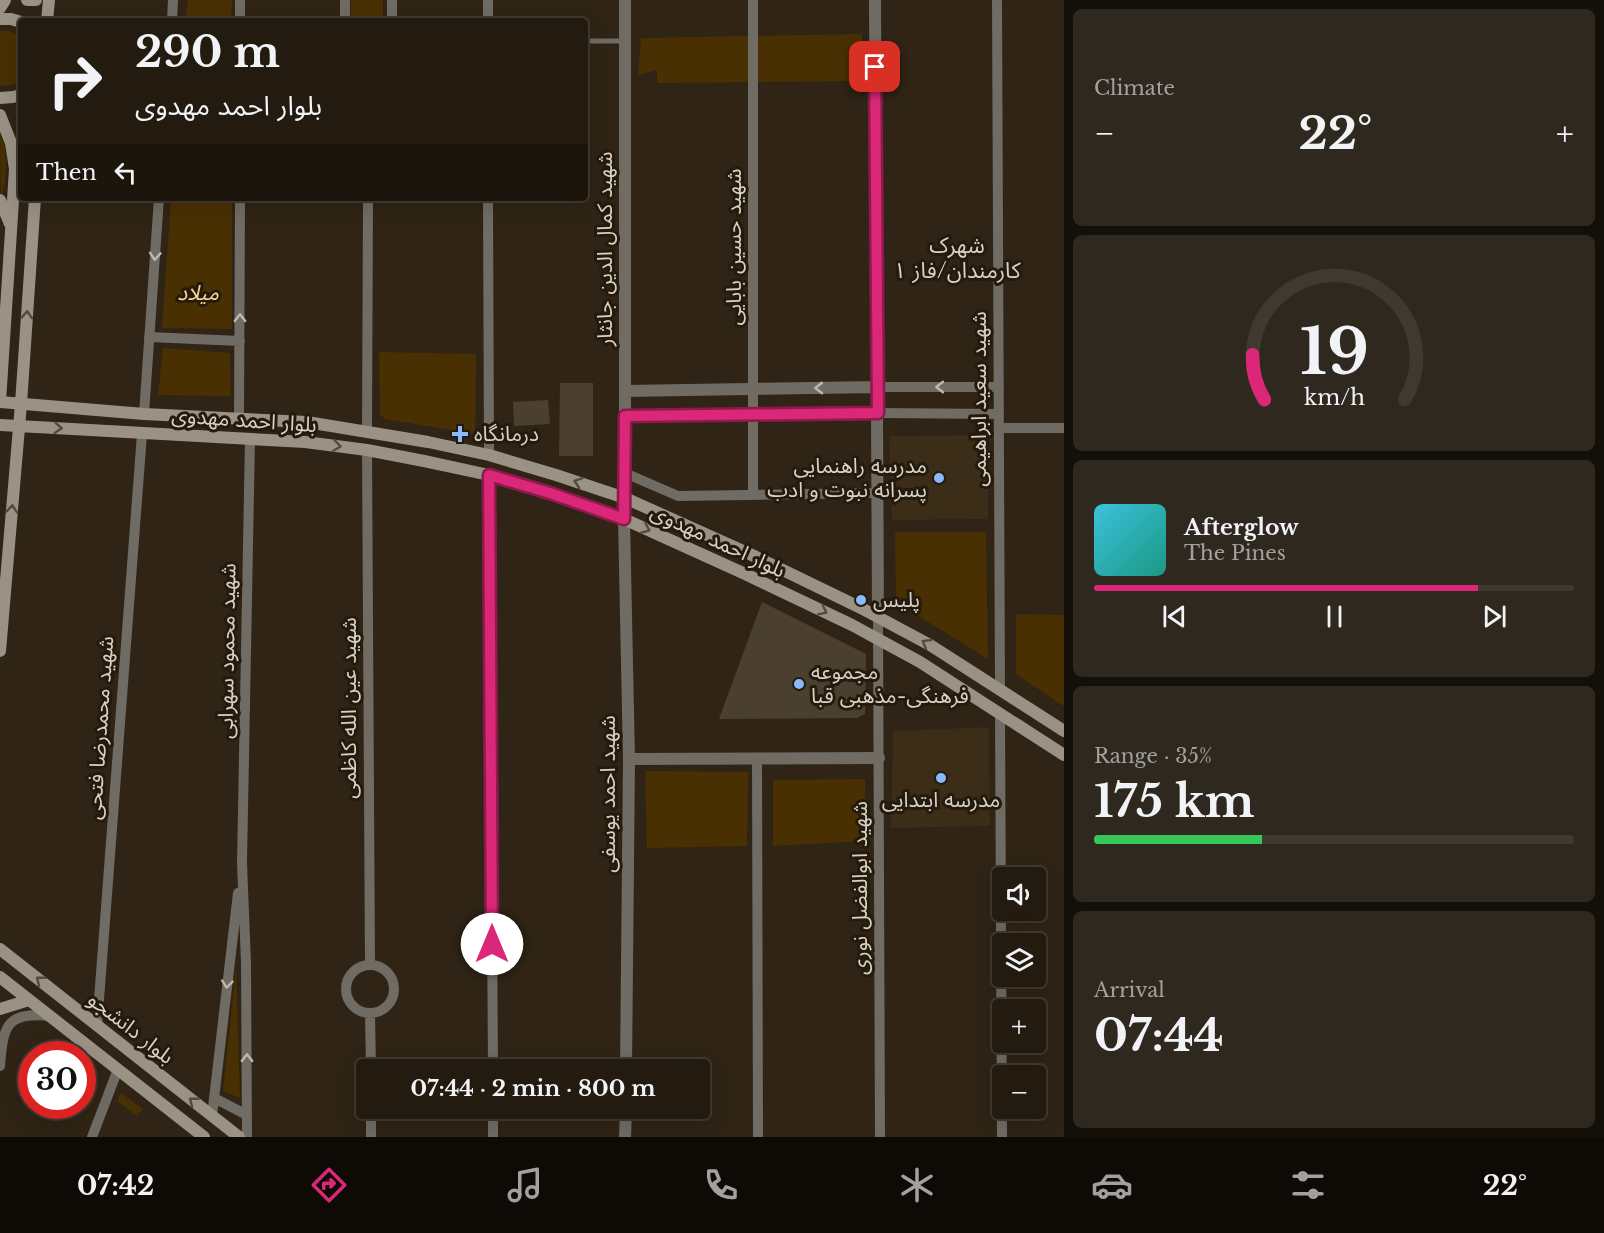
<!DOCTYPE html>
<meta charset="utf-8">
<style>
:root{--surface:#231b10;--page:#2f281e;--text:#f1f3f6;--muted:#a3a19f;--line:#403930;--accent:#db2777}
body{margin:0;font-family:"Libre Baskerville","Noto Sans Arabic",serif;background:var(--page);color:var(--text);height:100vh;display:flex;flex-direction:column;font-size:22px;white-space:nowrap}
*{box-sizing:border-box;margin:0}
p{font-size:20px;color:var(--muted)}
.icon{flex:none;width:33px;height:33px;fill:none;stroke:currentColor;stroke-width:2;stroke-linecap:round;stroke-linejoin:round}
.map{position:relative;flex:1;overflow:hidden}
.side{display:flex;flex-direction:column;gap:9px;padding:9px;background:#130f09;width:540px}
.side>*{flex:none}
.top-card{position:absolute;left:18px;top:18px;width:570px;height:183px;border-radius:6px;box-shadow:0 6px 24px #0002,0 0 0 2px var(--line);background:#231b10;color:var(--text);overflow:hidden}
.tools{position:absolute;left:992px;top:867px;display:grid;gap:12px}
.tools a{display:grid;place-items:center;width:54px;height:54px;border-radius:6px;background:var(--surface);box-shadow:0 6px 24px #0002,0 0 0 2px var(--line);font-size:30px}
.speed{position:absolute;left:18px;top:1041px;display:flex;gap:12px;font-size:30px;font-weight:700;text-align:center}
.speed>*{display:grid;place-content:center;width:78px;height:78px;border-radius:50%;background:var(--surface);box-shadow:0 6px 24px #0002,0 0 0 2px var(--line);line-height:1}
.speed .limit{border:9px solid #d22;background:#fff;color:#111}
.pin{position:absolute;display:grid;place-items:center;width:51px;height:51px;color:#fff;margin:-26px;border-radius:12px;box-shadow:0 3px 9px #0006}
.me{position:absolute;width:66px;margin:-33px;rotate:0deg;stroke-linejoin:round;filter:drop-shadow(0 0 4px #0008)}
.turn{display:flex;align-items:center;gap:21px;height:126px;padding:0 18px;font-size:27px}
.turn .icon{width:78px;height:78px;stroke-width:2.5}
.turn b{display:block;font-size:42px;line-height:51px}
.then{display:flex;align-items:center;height:57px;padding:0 18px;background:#0003;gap:12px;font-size:22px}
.big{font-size:45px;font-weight:700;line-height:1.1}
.side .tile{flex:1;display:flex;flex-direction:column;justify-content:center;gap:9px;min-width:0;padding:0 21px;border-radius:9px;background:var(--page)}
.side .dial{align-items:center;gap:0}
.dial svg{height:156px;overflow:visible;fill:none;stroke:var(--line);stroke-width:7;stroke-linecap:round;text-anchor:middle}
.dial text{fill:var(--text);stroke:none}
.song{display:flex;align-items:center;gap:18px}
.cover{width:72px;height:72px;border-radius:9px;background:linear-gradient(135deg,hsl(190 70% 55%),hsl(170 70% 35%))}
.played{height:6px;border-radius:3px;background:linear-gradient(90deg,var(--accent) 80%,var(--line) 80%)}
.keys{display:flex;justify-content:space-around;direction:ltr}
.heat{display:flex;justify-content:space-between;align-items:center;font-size:33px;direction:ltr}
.charge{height:9px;border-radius:4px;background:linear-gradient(90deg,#34c759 35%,var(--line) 0)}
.trip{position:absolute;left:356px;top:1059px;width:354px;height:60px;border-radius:6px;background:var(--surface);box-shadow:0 6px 24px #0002,0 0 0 2px var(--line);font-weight:700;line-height:60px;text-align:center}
.dock{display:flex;height:96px;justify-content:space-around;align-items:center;background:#0e0b06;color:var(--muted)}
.dock .icon{width:42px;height:42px}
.dock .current{color:var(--accent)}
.dock b{font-size:27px;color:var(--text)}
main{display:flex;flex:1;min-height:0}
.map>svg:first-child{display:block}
.built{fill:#3b2d17}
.green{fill:#483002}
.building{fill:#4b4030}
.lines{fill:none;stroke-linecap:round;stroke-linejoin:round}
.service{stroke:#706b63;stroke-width:5}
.minor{stroke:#706b63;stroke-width:10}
.tertiary{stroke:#706b63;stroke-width:12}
.secondary{stroke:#9a9285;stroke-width:12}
.oneway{stroke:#beb8ae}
.oneway2{stroke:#544b3c}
.route-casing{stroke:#8e194d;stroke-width:15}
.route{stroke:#db2777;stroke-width:10}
.poi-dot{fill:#8bbafc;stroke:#251b0c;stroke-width:2}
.labels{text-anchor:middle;stroke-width:6;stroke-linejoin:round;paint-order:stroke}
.street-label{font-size:21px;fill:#d8d1c7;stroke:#251b0c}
.park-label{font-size:21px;font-style:italic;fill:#fcd497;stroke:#251b0c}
.poi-label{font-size:21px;fill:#d8d1c7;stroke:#251b0c;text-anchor:start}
.neighbourhood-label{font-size:22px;fill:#d8d1c7;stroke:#251b0c}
</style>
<main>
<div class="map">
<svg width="1064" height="1137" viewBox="0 0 1064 1137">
<rect width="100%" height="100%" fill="#2f2415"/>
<!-- built -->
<path class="built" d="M988,435V519L892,520L889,436Z
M989,727L990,826L891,828L893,731Z"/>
<!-- green -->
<path class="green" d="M188,0H232L231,21H185Z
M351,0H383V21H351Z
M0,31H10L21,37V80L12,85L0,86Z
M862,34V81L657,83V70L638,75L641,38Z
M0,134C10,156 6,179 1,202Z
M171,198H232V329L162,328Z
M163,348L230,353L231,396L158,395Z
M379,352L476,354L475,434L385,419L380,415Z
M895,532H986L988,659L896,602Z
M1016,614L1064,615V706L1016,674Z
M645,771L748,772L747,846L647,848Z
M865,779V841L773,846V780Z
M236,969L240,1098L223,1091Z
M121,1093L143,1109L137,1116L117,1101Z"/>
<!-- building -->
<path class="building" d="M560,383H593V456H559Z
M548,400L550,424L514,426L513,402Z
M762,602L866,654L865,714L857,718L719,719Z"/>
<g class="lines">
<!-- service -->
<path class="service" d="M585,41H625"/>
<!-- minor -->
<path class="minor" d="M488,0V21
M753,0V494
M997,0L1000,690
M172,21L173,0
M240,21V0
M345,21V0
M392,21V0
M488,198L489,455
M149,337L240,341
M878,387H999
M878,413L999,414
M144,414L159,198
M239,419L240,198
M999,428H1064
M367,431L368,198
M367,450L370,965
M625,473L678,496L877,493
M489,475L493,1070
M878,617L880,1137
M1000,713L1002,1137
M757,759L758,1137
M346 989a24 24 0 1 1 48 0a24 24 0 1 1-48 0Z
M370,1013L371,1070
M97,1026L142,434
M0,1066C3,1028 5,1011 50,1016
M214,1098L247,1115
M371,1108V1137
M493,1108V1137
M212,1116L238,893
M92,1137L118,1069
M247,1137L246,963L242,863L250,439"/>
<!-- tertiary -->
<path class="tertiary" d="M875,0L878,617
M625,391L878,387
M625,416L878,413
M625,498V0
M624,519L629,759L626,1070
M629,759L879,758
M625,1137L626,1108"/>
<!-- secondary -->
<path class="secondary" d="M27,0H36
M0,8L5,0
M0,19H11L21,22
M47,21L49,0
M0,98L13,97L21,95
M0,115L11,143L15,169L0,402
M0,200L10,224
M0,402L144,414L307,422L428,442L489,455L556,475L625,498L752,555L861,608L930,645L1064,731
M0,425L305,442L367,450L424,461L489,475L550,493L624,519L743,573L852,625L920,662L1064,755
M0,651L21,404L35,198
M0,949L239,1137
M0,977L204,1137
M0,1009L29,1000"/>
</g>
<!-- one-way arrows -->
<defs><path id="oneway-chevron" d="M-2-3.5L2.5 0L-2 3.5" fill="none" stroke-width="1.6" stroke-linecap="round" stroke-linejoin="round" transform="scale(1.5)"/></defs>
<g class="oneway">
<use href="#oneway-chevron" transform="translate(155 256) rotate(94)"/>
<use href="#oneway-chevron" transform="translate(240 318) rotate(-90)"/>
<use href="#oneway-chevron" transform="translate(940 387) rotate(-180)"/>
<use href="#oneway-chevron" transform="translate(819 388) rotate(179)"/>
<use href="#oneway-chevron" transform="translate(227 984) rotate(96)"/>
<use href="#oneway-chevron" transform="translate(247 1058) rotate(-90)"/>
</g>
<g class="oneway2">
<use href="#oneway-chevron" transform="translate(27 315) rotate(-86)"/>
<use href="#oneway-chevron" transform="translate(58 428) rotate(4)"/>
<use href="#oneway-chevron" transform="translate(337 446) rotate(8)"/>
<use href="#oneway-chevron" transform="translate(578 482) rotate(-161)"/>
<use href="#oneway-chevron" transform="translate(12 509) rotate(-85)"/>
<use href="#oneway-chevron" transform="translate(646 529) rotate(24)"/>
<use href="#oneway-chevron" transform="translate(823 611) rotate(26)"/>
<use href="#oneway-chevron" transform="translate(926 643) rotate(-150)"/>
<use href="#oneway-chevron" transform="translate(40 980) rotate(-141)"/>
<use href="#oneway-chevron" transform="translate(193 1101) rotate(-142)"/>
</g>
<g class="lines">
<defs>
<path id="route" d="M492,944L489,475L550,493L624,519L625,416L878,413L875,67"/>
</defs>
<!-- route casing -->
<use href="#route" class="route-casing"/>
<!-- route -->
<use href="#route" class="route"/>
</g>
<!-- markers -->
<g class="poi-dot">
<path d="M457 425h6v6h6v6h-6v6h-6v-6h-6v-6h6z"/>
<circle cx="939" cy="478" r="6"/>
<circle cx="861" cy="600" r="6"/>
<circle cx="799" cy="684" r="6"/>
<circle cx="941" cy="778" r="6"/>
</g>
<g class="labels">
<!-- street labels -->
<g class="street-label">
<text transform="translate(734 247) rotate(-90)" y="7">شهید حسین بابایی</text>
<text transform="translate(605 249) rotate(-90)" y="7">شهید کمال الدین جانثار</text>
<text transform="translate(979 399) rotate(-90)" y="7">شهید سعید ابراهیمی</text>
<text transform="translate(244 420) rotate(4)" y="7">بلوار احمد مهدوی</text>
<text transform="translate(718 541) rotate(25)" y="7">بلوار احمد مهدوی</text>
<text transform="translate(227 651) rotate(-89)" y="7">شهید محمود سهرابی</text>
<text transform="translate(349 708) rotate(-90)" y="7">شهید عین الله کاظمی</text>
<text transform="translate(100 728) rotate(-86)" y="7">شهید محمدرضا فتحی</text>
<text transform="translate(608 794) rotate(-90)" y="7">شهید احمد یوسفی</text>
<text transform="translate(860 888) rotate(-90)" y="7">شهید ابوالفضل نوری</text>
<text transform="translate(131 1028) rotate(38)" y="7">بلوار دانشجو</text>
</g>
<!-- park labels -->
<g class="park-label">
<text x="198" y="300">میلاد</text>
</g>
<!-- poi labels -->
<g class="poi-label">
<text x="474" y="441">درمانگاه</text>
<text x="927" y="473" text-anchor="end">مدرسه راهنمایی<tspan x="927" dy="24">پسرانه نبوت و ادب</tspan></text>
<text x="873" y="607">پلیس</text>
<text x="811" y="679">مجموعه<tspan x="811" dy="24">فرهنگی-مذهبی قبا</tspan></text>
<text x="941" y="807" text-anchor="middle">مدرسه ابتدایی</text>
</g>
<!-- neighbourhood labels -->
<g class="neighbourhood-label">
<text x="957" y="253">شهرک<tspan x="957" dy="25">کارمندان/فاز ۱</tspan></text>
</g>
</g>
</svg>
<div class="tools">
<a><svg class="icon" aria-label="sound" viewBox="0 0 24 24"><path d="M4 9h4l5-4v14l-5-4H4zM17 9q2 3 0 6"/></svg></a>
<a><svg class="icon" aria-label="layers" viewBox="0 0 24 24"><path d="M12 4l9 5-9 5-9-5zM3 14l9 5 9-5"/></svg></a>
<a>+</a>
<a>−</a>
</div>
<div class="speed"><div class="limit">30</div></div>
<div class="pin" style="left:875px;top:67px;background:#d93025"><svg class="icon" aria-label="arrive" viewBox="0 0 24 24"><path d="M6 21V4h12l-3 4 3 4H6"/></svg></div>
<svg class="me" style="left:492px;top:944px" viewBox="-20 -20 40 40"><circle r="19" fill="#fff"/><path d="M0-13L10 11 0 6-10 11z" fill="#db2777"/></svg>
<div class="trip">07:44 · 2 min · 800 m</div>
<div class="top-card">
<div class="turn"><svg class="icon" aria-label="right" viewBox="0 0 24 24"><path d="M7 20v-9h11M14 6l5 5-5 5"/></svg><div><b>290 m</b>بلوار احمد مهدوی</div></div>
<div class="then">Then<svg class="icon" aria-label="left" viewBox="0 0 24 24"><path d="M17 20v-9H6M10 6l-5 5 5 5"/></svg></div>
</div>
</div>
<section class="side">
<div class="tile"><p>Climate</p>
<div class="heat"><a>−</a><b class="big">22°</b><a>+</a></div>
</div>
<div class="tile dial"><svg viewBox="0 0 100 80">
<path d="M14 69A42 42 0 1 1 86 69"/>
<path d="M14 69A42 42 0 0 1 8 46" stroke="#db2777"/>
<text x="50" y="56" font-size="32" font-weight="700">19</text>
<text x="50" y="72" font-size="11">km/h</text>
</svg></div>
<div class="tile">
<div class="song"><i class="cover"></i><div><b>Afterglow</b><p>The Pines</p></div></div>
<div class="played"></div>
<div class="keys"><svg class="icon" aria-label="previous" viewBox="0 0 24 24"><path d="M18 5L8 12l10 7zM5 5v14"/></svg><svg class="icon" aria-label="pause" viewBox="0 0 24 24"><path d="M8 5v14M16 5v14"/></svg><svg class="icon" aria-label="next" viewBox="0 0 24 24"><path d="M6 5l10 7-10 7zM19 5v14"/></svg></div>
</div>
<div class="tile"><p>Range · 35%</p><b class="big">175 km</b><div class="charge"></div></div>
<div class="tile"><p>Arrival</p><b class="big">07:44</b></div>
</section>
</main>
<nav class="dock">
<b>07:42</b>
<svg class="icon current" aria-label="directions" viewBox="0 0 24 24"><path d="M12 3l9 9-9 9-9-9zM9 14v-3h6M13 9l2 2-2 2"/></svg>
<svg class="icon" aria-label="music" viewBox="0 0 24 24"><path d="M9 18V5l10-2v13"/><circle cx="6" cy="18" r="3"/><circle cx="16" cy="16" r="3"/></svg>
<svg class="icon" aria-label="phone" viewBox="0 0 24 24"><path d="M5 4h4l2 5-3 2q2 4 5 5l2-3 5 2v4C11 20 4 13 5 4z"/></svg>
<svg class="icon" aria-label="climate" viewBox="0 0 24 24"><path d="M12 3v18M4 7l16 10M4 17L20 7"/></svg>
<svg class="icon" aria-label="car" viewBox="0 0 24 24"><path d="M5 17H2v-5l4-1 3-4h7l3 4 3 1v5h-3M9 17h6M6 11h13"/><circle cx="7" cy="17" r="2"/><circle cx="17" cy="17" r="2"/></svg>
<svg class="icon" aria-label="filters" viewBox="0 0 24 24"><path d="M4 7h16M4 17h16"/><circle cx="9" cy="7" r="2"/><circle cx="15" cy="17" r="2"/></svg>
<b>22°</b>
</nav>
